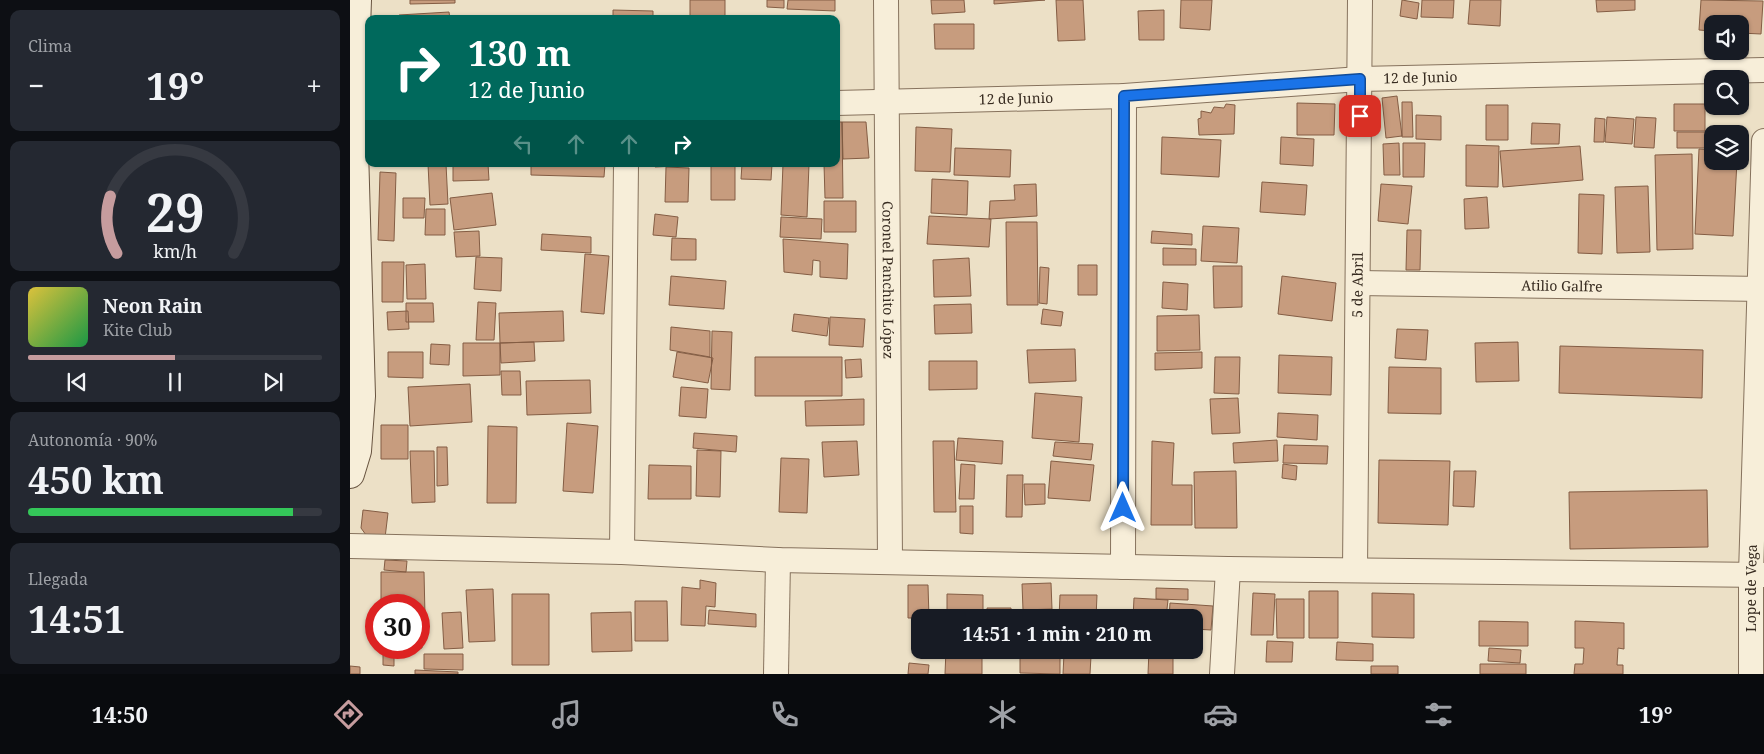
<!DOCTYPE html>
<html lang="es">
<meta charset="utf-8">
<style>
:root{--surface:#171b24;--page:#242831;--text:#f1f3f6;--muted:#9ea1a6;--line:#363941;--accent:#c69c9e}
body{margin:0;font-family:"Noto Serif",serif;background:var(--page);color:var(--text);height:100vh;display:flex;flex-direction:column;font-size:19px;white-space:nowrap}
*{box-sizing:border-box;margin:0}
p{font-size:16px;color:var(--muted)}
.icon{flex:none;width:28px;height:28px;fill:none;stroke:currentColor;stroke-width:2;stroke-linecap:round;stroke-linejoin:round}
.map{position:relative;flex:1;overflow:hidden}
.details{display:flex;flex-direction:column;gap:10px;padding:10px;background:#0d0f14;width:350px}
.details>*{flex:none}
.guide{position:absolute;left:15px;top:15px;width:475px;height:152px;border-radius:10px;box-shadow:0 1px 4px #0004;background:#00695c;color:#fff;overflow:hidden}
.buttons{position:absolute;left:1354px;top:15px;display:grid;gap:10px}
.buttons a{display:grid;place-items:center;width:45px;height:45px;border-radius:10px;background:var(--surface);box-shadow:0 1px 4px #0004;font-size:25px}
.speed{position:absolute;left:15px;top:594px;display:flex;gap:10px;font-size:25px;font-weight:700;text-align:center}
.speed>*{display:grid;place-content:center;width:65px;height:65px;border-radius:50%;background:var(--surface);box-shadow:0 1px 4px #0004;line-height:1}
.speed .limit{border:8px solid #d22;background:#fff;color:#111}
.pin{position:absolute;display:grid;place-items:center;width:42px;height:42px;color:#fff;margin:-21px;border-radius:10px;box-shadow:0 2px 8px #0006}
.me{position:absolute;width:55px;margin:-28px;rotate:0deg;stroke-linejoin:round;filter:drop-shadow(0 0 4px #0008)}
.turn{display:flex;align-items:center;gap:18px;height:105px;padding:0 20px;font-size:22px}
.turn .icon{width:65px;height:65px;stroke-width:2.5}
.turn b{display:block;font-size:35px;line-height:42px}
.lanes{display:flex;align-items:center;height:48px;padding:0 20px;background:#0003;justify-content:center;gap:25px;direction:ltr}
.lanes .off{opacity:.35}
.big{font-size:38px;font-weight:700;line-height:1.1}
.details .widget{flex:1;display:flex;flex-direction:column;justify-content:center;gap:8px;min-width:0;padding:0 18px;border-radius:10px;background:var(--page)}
.details .dial{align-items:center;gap:0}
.dial svg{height:130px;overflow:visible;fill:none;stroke:var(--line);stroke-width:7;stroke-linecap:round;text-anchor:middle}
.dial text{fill:var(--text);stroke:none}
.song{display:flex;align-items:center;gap:15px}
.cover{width:60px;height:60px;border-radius:8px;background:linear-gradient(135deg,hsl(50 70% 55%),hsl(140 70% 35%))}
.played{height:5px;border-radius:2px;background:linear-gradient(90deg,var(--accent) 50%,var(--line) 50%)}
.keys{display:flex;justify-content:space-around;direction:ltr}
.heat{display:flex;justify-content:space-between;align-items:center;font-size:28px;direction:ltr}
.charge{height:8px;border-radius:4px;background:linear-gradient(90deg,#34c759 90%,var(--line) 0)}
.trip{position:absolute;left:561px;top:609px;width:292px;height:50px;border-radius:10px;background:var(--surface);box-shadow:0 1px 4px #0004;font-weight:700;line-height:50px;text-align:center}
.tab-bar{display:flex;height:80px;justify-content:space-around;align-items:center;background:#090b0e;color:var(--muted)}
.tab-bar .icon{width:35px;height:35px}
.tab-bar .active{color:var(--accent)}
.tab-bar b{font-size:22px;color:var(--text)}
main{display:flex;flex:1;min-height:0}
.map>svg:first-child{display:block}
.building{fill:#c79c7e;stroke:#845d44}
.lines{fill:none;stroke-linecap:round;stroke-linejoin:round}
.street-casing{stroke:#86725d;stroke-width:26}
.secondary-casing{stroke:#685440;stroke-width:30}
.street{stroke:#f7eed9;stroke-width:24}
.secondary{stroke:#f7eed9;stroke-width:28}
.route-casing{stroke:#114b97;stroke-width:12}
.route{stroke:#1a73e8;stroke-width:9}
.labels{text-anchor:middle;stroke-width:4;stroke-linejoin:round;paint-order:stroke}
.street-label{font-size:14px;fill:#372b20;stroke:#f3ebd5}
</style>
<main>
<section class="details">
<div class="widget"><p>Clima</p>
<div class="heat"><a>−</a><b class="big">19°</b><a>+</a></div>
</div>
<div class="widget dial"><svg viewBox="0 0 100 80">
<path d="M14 69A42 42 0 1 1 86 69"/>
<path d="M14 69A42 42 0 0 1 10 34" stroke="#c69c9e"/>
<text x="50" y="56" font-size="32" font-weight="700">29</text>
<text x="50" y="72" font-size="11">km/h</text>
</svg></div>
<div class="widget">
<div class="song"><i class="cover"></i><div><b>Neon Rain</b><p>Kite Club</p></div></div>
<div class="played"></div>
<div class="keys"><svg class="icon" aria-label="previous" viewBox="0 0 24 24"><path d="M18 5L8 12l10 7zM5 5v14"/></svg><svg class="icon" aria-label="pause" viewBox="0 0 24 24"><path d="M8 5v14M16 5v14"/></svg><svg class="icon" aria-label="next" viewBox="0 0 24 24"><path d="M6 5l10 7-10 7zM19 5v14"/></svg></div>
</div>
<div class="widget"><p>Autonomía · 90%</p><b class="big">450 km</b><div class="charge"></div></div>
<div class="widget"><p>Llegada</p><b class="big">14:51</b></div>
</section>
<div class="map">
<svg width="1414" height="674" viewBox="0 0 1414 674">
<rect width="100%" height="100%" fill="#ece0c6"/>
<!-- building -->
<path class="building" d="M60,0H105V3L60,4Z
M340,0H375V19H340Z
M417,0H434V8L417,7Z
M438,0H485V11L437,9Z
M581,0H614L615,12L582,14Z
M644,0H695L644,4Z
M706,0H733L735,40L708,41Z
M831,0H862L860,30L830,28Z
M1052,0L1069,3L1067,19L1050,16Z
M1072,0H1104L1103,18L1071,17Z
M1120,0H1151L1150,26L1118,24Z
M1246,0H1285V10L1247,12Z
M1351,0L1413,1L1411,34L1390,33V24H1362V31L1349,30Z
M263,10L303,11V19H263Z
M814,10V40H789L788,11Z
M99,12L100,19H50L49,15Z
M584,24H624V49H585Z
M1047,96L1052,136L1036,138L1032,98Z
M1052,102H1062L1063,137H1052Z
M947,103L985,104L984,135H947Z
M876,104L885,105L884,134L849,135L848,119L851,118V111L861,113L864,107L874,108Z
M1324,104H1355V131H1324Z
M1136,105H1158V140H1136Z
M1066,115L1091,116V140L1066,139Z
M1257,117L1284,119L1282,144L1255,142Z
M1286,117L1306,118L1304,148L1284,147Z
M1245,118L1255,119L1254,142H1244Z
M486,122H492L493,198H475L474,164H486Z
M492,122H516L519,158L493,159Z
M1182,123L1210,124L1209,144H1181Z
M566,127L602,129L600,172L565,171Z
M1327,132H1358V148H1327Z
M812,137L871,140L869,177L811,174Z
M931,137L964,139L963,166L930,164Z
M1049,143L1050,175H1034L1033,144Z
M1053,143H1075L1074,177H1053Z
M1116,145L1149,146L1148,187L1116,186Z
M1230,146L1233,180L1153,187L1150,151Z
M605,148L661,150L660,177L604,175Z
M1349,149L1362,150V161H1387L1383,236L1345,234Z
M1342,154L1343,249L1307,250L1305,155Z
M78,164H96L98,204L80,205Z
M103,164H138L139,180L103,181Z
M181,164H255L254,177L181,175Z
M304,164H347V165L305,167Z
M361,164H385V200H361Z
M392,164H422L421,180L391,179Z
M433,164H459L457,217L431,215Z
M316,167L339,168L338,202H315Z
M30,172L46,173L44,241L28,240Z
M582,179L618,181L617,215L581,213Z
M912,182L957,185L955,215L910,212Z
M686,184L687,216L639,219L640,201L665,200L664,185Z
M1031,184L1062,186L1058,224L1028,221Z
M1298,186L1300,252L1267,253L1265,187Z
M142,193L146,225L104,230L100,198Z
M1229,194L1254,195L1252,254L1228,253Z
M1137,197L1139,228L1115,229L1114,199Z
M53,198H75L74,218H53Z
M474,201H506V232H474Z
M76,209H95V235H75Z
M305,214L328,217L326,237L303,235Z
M579,216L641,219L639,247L577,244Z
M431,217L472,219L471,239L430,237Z
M656,222H687L688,305H657Z
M853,226L889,228L887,263L851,261Z
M1057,230H1071L1070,270H1056Z
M129,231L130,256L106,257L104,232Z
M802,231L842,234V245L801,243Z
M192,234L241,237V253L191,250Z
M322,238L346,239V260H321Z
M433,239L498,244L497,279L470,277V261L463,260L462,275L434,272Z
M813,248L846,249V265H813Z
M235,254L259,256L254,314L231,312Z
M126,257L152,258L151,291L124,289Z
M619,258L621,296L584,297L583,260Z
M32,262H54L53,302H32Z
M75,264L76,299H57L56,265Z
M728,265H747V295H728Z
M863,266H892V307L864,308Z
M690,267L699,268L697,304L689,303Z
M321,276L376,281L374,309L319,305Z
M932,276L986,283L982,321L928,314Z
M813,282L838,284L837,310L812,308Z
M128,302L146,303L144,340H126Z
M56,303H83L84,322H56Z
M621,304L622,333L585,334L584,305Z
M693,309L713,312L711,326L691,324Z
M58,311L59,329L38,330L37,312Z
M213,311L214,341L150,343L149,313Z
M444,314L479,318L477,336L442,331Z
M849,315L850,350L807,351V316Z
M480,317L515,319L513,347L479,345Z
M321,327L360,331V357L320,350Z
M1047,329L1078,330L1076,360L1045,358Z
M362,331L382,332L380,390L361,389Z
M184,342L185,361L151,363L150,343Z
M1168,342L1169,381L1126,382L1125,343Z
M113,343H150V375L113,376Z
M81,344L100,345L99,365L80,364Z
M1210,346L1353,350L1352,398L1209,393Z
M725,349L726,381L679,383L677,350Z
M38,352H73V378L38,377Z
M327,352L363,358L358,383L323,377Z
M852,352V368L805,370V353Z
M929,355L982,357L981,395L928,393Z
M405,357H492V396H405Z
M865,357H890L889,394L864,393Z
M511,359L512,377L496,378L495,360Z
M579,361H627V389L579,390Z
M1039,367L1091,368V414L1038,413Z
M151,371H170L171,395H152Z
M240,380L241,413L177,415L176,381Z
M120,384L122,422L60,426L58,387Z
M331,387L358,389L356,418L329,416Z
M685,393L732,397L729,442L682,438Z
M888,398L890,433L862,434L860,399Z
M514,399V425L456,426L455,401Z
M928,413L968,415L967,440L927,437Z
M217,423L248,426L243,493L213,491Z
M31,425H58V459H31Z
M138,426L167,427L166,503H137Z
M344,433L387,436L386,452L343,448Z
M608,438L653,441L652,464L606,460Z
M927,440L928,461L884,463L883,443Z
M507,441L509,475L474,477L472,442Z
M583,441H604L606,512H584Z
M802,441L824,443L822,485H842V525H801Z
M705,442L743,444L741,460L703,456Z
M934,445L978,446L977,464L933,463Z
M87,447H97L98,485L87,486Z
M347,450L371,451L370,497L346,496Z
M60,451H84L85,502L62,503Z
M431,458L459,459L457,513L429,512Z
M1029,460L1100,461L1098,525L1028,523Z
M701,461L744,465L740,501L698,498Z
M611,464L625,465L624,499H609Z
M933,464L947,466L946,480L932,478Z
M299,465L341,466V499H298Z
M886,471L887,528H845L844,472Z
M1104,471H1126L1124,507L1103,506Z
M657,475H673L672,517H656Z
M674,484H695V504L675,505Z
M1357,490L1358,547L1220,549L1219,492Z
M610,506H623V534L610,533Z
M13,510L38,513L35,538L16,535L11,528Z
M35,560L57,561L56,572L34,570Z
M31,572H74L75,616H69V605H31Z
M350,580L366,583L365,607L356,606L355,626L331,625L332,587L350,589Z
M701,583L702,609L673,610L672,584Z
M558,585H578L579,618H558Z
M806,588L838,589V600L806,599Z
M143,589L145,641L119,642L116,590Z
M959,591H988V638H959Z
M903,593L925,594L923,635H901Z
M1022,593L1064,594V638L1022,637Z
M162,594H199V665H162Z
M597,594L633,595V618H597Z
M710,595H747L746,618H709Z
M784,598L818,600L816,618H783Z
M926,599H954V638H927Z
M285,601H317L318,641H285Z
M820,603L863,606L861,630L845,629V618H819Z
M637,608H661V618H638Z
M359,610L406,614V627L358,624Z
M111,612L113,648L94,649L92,613Z
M281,612L282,651L242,652L241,613Z
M69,621H71L72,648L60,649L69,648Z
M1129,621L1178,622V646H1129Z
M1225,621L1274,623V649L1268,648L1267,665H1273V674H1224L1225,664H1233L1234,648H1225Z
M917,641L943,642L942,662H916Z
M987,642L1023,644V661L986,660Z
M33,648H44V666L33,665Z
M1139,648L1171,650L1170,663L1138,661Z
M596,650H632V674H595Z
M670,650L710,651V674L670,673Z
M799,650H823V674H798Z
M74,654H113V670L74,669Z
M714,654L741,656L740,674H713Z
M559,663L579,665L578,674H558Z
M1130,664H1176V674H1130Z
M0,666L10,667V674H0Z
M1021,666H1048V674H1021Z
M65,670L108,672V674H65Z"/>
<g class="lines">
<defs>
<g id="street">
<path id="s1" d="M536,0L540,561"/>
<path id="s2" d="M486,103L774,96L1010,79L1414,70"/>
<path id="s3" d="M1008,283L1414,289"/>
<path d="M0,546L272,552L428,560L878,569L1414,575"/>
<path d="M272,552L276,164"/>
<path d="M773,567L774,96"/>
<path id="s4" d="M1005,570L1010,0"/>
<path d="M426,674L428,560"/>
<path d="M872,674L878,569"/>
<path id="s5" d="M1401,674V574L1414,141"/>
</g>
<path id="secondary" d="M0,474L7,451L11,396L3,114L7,0"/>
</defs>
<!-- street casing -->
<use href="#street" class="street-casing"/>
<!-- secondary casing -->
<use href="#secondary" class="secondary-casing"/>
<!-- street -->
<use href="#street" class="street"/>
<!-- secondary -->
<use href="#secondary" class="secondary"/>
</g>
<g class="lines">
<defs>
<path id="route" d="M773,508L774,96L1010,79V116"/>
</defs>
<!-- route casing -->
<use href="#route" class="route-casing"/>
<!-- route -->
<use href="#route" class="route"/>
</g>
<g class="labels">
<!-- street labels -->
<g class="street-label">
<text dy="5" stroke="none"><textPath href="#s2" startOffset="585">12 de Junio</textPath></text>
<text dy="5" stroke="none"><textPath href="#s2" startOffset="180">12 de Junio</textPath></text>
<text dy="5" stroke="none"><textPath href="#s1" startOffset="280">Coronel Panchito López</textPath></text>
<text dy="5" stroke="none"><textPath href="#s4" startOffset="285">5 de Abril</textPath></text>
<text dy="5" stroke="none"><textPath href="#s3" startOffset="204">Atilio Galfre</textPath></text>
<text dy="5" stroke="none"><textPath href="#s5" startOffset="86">Lope de Vega</textPath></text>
</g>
</g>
</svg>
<div class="buttons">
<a><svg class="icon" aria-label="sound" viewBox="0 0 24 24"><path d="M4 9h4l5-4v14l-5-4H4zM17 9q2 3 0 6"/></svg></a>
<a><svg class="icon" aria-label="search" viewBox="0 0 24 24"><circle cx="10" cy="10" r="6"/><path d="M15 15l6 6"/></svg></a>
<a><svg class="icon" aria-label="layers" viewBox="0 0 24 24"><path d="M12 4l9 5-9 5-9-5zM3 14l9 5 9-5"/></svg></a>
</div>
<div class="speed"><div class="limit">30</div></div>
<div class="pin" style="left:1010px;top:116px;background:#d93025"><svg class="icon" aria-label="arrive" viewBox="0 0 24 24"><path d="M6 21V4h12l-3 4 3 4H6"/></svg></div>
<svg class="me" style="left:773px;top:508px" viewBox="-20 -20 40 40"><path d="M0-17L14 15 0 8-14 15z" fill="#1a73e8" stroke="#fff" stroke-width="4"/></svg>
<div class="trip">14:51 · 1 min · 210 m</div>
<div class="guide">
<div class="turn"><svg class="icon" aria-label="right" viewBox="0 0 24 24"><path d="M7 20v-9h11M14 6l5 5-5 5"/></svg><div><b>130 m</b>12 de Junio</div></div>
<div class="lanes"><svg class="icon off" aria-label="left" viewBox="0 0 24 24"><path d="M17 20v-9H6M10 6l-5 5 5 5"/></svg><svg class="icon off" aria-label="ahead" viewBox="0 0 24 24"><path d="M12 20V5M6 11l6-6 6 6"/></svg><svg class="icon off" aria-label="ahead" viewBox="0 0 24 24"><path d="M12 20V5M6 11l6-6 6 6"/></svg><svg class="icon" aria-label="right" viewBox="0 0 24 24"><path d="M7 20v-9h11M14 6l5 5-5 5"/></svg></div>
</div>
</div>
</main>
<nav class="tab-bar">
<b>14:50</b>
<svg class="icon active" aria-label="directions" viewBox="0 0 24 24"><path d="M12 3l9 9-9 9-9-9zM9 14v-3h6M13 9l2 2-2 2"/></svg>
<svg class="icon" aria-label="music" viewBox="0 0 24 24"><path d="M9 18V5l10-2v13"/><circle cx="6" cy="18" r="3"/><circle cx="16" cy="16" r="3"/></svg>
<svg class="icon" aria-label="phone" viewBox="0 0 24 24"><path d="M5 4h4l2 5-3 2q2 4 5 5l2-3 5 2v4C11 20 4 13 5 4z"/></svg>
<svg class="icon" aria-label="climate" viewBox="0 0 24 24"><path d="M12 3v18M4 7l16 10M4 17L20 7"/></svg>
<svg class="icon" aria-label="car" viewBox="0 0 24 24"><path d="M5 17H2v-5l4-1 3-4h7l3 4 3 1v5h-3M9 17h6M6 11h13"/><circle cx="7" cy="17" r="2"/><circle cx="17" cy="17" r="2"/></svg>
<svg class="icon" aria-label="filters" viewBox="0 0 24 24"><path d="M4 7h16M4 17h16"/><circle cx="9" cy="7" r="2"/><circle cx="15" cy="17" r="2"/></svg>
<b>19°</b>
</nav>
